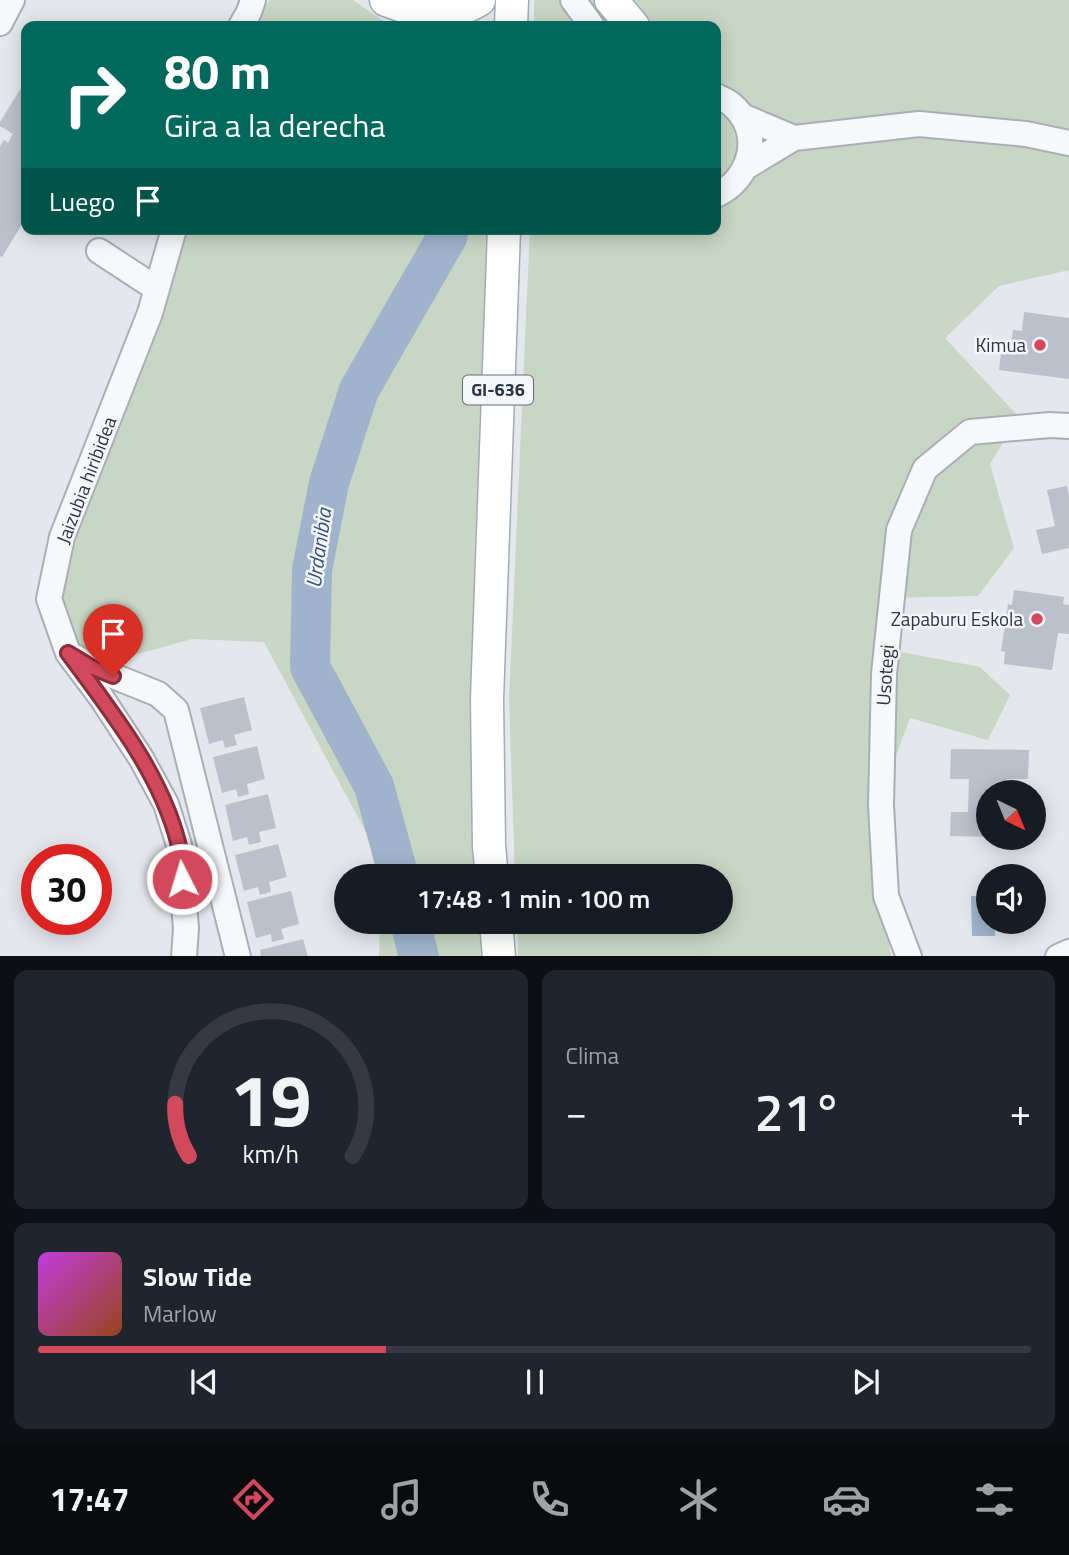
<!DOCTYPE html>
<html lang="es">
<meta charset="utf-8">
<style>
:root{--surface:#171b24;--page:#20242c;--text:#f1f3f6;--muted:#9ea1a6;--line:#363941;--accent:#d1495b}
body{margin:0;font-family:"Titillium Web",sans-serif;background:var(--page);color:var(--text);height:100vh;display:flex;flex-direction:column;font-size:26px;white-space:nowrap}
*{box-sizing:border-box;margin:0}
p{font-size:23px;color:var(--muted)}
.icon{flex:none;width:38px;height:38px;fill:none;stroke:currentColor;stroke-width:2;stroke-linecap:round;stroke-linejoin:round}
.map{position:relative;height:956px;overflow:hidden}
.drawer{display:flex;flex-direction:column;gap:14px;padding:14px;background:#0d0f14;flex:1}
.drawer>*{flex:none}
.top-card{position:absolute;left:21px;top:21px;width:700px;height:214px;border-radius:14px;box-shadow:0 4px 18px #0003;background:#00695c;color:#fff;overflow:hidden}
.needle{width:46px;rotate:137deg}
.fabs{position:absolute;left:976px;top:780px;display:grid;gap:14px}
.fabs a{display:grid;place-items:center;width:70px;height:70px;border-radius:50%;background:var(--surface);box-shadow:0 4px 18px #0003;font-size:35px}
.speed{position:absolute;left:21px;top:844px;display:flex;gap:14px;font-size:35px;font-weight:700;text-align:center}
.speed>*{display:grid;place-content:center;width:91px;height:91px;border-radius:50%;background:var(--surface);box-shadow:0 4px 18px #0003;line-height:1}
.speed .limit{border:10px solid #d22;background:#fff;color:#111}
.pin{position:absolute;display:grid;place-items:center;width:60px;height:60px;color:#fff;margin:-72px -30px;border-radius:50% 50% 50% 0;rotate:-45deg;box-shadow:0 0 7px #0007}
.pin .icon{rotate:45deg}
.me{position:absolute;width:77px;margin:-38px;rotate:355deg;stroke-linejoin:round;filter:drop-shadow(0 0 5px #0008)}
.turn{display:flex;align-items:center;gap:24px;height:147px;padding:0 28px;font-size:32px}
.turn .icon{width:91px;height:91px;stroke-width:2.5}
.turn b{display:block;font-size:49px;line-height:60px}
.then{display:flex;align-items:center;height:66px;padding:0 28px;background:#0003;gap:14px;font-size:26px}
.big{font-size:52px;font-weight:600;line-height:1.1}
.drawer .card{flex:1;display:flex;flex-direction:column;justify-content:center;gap:10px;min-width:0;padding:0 24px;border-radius:14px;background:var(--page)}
.drawer .dial{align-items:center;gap:0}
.dial svg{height:182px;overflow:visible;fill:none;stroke:var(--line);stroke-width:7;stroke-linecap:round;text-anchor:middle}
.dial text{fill:var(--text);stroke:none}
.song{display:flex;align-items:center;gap:21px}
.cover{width:84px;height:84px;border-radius:10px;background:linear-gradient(135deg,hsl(290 70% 55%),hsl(20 70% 35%))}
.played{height:7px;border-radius:4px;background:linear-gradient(90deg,var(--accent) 35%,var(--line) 35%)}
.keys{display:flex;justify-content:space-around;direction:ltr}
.heat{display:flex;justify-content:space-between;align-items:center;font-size:38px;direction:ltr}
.drawer .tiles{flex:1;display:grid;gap:14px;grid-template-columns:1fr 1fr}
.card:last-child{grid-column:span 2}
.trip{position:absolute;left:334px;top:864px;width:399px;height:70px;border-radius:35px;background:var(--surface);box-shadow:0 4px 18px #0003;font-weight:600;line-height:70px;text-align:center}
.dock{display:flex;height:112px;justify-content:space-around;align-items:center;background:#090b0e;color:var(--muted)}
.dock .icon{width:49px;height:49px}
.dock .current{color:var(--accent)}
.dock b{font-size:32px;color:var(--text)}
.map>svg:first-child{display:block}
.green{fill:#c9d6c5}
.water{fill:#9fb4cc}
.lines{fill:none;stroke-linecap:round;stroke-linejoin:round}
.river{stroke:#9fb4cc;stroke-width:40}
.building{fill:#bbc0ca}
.minor-casing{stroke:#a9aeb7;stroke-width:28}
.major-casing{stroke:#a3abb8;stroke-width:35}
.minor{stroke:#f7f8fa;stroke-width:24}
.major{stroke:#fff;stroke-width:32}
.route-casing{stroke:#882f3b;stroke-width:18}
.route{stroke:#d1495b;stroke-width:12}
.poi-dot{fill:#d1495b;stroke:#f4f6f9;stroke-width:2.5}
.labels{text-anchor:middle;stroke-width:5;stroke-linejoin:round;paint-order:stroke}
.shield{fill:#f4f6f9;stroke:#676e7b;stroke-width:2}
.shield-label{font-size:18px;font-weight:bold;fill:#2b3445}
.poi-label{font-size:19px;fill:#2b3445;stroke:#f4f6f9;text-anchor:end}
.street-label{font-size:19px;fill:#2b3445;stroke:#f4f6f9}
.water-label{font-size:21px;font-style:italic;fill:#34527a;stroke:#f4f6f9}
</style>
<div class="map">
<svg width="1069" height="957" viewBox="0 0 1069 957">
<rect width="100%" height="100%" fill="#e4e7ec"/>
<!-- green -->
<path class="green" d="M270,0H353L391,26H248Z
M534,0H1069V270L999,286L945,338L1019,417L990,464L1014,548L978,596L884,598L896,651L980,667L1010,695L988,740L910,718L869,829L891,956H518L517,922H721V877H515L509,699L530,229H716V26H534Z
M174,229H504L493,877H383V864L264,642L192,639L91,667L49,599Z
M380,922H499L504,956L379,957Z"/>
<!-- water -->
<path class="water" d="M971,896H989V922H995V936H972Z"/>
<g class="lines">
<!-- river -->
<path class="river" d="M399,877L374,786L310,667L312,570L329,483L359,390L447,237L449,229
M410,922L419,957"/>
</g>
<!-- building -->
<path class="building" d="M26,80V218L2,257L0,256V146L4,140L8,143L13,134L0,126V122Z
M1024,312L1069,318V379L999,370L1002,345L1011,346L1013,330L1022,331Z
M1067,486L1069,496V548L1042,554L1036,530L1055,526L1047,490Z
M1014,590L1064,597L1063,604L1069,605V634L1058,633L1052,670L1004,664L1005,652L1001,651L1008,604L1012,605Z
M244,697L252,730L234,735L237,745L225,748L223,740L209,744L200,708Z
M257,746L265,779L247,784L249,794L238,797L236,789L222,793L213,757Z
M951,749L1029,750L1028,779H1007V793H989V837L950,836L951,812H968L969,779H950Z
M268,794L276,828L259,832L261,842L249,845L247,837L233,841L225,805Z
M278,844L287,877L269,882L271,892L260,895L258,887L244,891L235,855Z
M291,891L299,924L281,929L284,939L272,942L271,934L256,938L247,902Z
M303,939L308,957H261L260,950Z"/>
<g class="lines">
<defs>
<path id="minor" d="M573,0L592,26
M0,23L12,0
M241,26L249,12L253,0
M716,96C720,98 726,100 731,104C764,131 752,179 716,195
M742,116L794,138
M746,167L794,138L919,124L1026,134L1069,143
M174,229L150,313L62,537L49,599L68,653L101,697L141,758L166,804L179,845L186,928L184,957
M99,251L157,289
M75,657L91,667L158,694L176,710L238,957
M909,957L886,896L881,805L884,674L899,530L925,469L970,432L1050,425L1069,426
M1058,957L1069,952"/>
<path id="major" d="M386,0L428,15L450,26
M611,0L633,26
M428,15C447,14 462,10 479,0
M511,26L512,0
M492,877L489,846L487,699L504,229
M496,922L499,957"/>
</defs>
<!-- minor casing -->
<use href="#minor" class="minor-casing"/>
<!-- major casing -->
<use href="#major" class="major-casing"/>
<!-- minor -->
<use href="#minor" class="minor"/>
<!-- major -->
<use href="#major" class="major"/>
</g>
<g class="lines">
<defs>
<path id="route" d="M113,676L91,667L68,653C110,710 160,772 178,842C181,853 181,867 182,879"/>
</defs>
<!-- route casing -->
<use href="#route" class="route-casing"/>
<!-- route -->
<use href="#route" class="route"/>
</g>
<!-- markers -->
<g class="poi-dot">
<circle cx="1040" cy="345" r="7"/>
<circle cx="1037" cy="619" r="7"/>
</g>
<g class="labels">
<!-- shield labels -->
<rect class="shield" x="463" y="375.5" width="70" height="29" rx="5"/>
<g class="shield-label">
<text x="498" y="396">GI-636</text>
</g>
<!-- poi labels -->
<g class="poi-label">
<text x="1026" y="352">Kimua</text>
<text x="1023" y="626">Zapaburu Eskola</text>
</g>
<!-- street labels -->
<g class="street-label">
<text transform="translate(86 480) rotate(-69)" y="7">Jaizubia hiribidea</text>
<text transform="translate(885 675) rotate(-86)" y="7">Usotegi</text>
</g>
<!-- water labels -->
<g class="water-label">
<text transform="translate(319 548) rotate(-82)" y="7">Urdanibia</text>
</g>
</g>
</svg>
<div class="fabs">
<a><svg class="needle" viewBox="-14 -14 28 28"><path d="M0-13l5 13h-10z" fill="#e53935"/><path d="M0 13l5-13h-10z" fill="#9ea1a6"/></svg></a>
<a><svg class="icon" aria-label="sound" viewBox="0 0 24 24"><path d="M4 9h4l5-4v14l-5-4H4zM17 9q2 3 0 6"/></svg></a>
</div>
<div class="speed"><div class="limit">30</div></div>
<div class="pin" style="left:113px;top:676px;background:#d93025"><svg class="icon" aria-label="arrive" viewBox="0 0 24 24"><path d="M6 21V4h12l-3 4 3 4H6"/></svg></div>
<svg class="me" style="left:182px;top:879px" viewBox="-20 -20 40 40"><circle r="17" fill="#d1495b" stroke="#fff" stroke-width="3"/><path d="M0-11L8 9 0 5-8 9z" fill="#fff"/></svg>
<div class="trip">17:48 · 1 min · 100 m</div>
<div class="top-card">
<div class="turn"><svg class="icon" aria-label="right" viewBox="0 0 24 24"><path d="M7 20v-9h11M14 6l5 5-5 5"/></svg><div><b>80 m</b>Gira a la derecha</div></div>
<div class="then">Luego<svg class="icon" aria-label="arrive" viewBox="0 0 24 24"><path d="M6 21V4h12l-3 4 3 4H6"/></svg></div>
</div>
</div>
<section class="drawer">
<div class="tiles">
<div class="card dial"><svg viewBox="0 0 100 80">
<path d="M14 69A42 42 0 1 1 86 69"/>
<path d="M14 69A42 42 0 0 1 8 46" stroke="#d1495b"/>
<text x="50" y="56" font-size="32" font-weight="700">19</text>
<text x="50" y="72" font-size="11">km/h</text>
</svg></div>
<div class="card"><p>Clima</p>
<div class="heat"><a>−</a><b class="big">21°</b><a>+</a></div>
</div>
<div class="card">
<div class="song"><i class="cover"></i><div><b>Slow Tide</b><p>Marlow</p></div></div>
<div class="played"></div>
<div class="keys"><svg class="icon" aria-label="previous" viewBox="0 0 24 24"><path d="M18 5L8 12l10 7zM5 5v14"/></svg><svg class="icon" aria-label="pause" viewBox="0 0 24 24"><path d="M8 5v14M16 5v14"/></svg><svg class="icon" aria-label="next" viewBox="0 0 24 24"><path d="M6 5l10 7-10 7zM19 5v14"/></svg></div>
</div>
</div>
</section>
<nav class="dock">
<b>17:47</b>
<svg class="icon current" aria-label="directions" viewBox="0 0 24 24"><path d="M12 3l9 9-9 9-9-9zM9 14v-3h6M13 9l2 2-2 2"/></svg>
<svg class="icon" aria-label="music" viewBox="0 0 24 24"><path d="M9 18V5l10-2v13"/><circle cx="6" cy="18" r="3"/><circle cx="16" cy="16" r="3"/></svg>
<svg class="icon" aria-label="phone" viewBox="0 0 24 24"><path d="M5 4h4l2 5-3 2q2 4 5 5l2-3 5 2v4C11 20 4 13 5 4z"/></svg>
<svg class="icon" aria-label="climate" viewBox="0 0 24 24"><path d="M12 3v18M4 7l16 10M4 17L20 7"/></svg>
<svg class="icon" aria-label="car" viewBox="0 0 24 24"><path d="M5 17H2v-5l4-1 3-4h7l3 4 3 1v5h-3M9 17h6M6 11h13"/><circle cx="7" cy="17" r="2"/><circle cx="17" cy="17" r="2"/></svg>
<svg class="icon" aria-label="filters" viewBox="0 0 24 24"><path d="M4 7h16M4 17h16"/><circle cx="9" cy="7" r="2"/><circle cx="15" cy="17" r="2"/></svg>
</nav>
